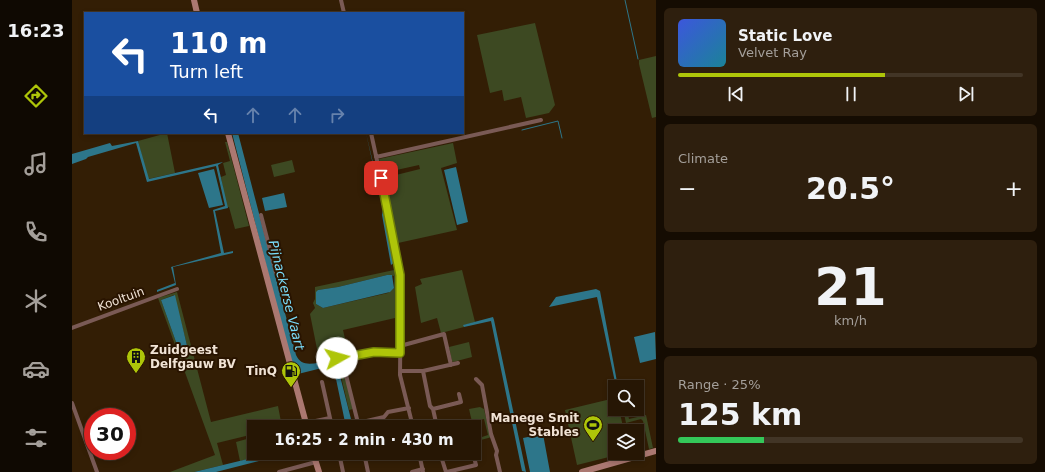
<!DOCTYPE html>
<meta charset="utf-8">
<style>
:root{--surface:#261604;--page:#2e1f0e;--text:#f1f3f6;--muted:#a49f9a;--line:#423526;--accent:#aec509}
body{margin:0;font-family:"DejaVu Sans",sans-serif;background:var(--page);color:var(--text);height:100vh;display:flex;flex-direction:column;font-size:15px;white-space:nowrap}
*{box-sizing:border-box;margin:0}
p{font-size:13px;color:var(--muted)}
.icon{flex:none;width:22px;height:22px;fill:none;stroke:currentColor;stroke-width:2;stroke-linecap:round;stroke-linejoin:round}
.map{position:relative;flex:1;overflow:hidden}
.sheet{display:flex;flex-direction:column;gap:8px;padding:8px;background:#150c02;width:389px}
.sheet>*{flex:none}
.guide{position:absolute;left:12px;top:12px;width:380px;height:122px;border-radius:0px;box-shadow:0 2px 6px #0003,0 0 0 1px var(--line);background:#1a4fa0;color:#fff;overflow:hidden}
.fabs{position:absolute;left:536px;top:380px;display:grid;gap:8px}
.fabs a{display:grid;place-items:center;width:36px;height:36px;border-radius:0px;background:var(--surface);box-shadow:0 2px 6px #0003,0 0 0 1px var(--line);font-size:20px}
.speed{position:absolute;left:12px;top:408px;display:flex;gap:8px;font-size:20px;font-weight:700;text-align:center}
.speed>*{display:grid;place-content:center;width:52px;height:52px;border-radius:50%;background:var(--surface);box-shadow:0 2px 6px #0003,0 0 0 1px var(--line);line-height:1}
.speed .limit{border:6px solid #d22;background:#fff;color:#111}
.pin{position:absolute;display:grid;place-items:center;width:34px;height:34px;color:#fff;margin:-17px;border-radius:8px;box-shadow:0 2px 6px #0006}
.me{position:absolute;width:44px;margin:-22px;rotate:83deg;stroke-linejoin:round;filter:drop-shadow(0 0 3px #0008)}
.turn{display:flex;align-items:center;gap:14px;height:84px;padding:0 20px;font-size:18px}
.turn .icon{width:52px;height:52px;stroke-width:2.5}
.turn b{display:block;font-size:28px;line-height:34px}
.lanes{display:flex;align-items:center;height:38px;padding:0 20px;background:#0003;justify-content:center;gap:20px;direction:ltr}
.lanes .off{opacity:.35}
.big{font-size:30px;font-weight:800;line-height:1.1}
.sheet .widget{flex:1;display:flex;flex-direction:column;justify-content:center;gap:6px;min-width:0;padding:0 14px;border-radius:6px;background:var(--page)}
.sheet .dial{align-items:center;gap:0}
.dial b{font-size:52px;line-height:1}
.song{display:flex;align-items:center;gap:12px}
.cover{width:48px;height:48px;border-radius:6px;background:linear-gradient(135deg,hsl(230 70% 55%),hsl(190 70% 35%))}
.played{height:4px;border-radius:2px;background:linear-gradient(90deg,var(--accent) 60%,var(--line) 60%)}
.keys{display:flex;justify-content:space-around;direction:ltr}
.heat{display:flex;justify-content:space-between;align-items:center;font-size:22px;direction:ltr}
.charge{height:6px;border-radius:3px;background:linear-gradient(90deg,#34c759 25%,var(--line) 0)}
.trip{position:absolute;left:175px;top:420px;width:234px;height:40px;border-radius:0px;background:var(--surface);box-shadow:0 2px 6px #0003,0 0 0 1px var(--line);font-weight:800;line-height:40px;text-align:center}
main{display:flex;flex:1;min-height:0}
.tabs{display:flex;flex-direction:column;width:72px;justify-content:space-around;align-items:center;background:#0f0902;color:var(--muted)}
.tabs .icon{width:28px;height:28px}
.tabs .selected{color:var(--accent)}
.tabs b{font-size:18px;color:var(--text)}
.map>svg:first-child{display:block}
.green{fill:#3d4922;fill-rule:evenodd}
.water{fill:#2d768a}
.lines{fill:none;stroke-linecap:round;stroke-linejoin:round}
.stream{stroke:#2d768a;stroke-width:1}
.street{stroke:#7a5a55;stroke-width:4}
.secondary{stroke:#ab7871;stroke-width:6}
.route-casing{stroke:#718006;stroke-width:10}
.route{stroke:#aec509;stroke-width:7}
.labels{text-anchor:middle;stroke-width:4;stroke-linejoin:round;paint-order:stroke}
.street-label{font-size:12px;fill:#f1e3d5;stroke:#291400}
.poi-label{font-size:12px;font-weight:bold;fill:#f1e3d5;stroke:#291400;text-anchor:end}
.water-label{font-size:13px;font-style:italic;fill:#7addfa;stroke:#291400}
</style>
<main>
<nav class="tabs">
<b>16:23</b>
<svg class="icon selected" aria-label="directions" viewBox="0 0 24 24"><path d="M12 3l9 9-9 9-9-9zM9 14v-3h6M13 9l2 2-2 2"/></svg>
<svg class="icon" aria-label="music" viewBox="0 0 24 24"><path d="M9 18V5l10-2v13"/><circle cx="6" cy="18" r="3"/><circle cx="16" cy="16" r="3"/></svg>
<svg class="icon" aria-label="phone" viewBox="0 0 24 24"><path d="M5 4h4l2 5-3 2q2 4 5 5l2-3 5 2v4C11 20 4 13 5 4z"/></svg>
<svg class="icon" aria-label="climate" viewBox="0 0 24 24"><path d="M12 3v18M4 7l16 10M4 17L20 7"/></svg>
<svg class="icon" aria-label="car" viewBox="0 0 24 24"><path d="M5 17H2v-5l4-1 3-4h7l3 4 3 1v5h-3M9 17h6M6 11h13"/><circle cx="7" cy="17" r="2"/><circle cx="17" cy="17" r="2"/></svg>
<svg class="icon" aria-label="filters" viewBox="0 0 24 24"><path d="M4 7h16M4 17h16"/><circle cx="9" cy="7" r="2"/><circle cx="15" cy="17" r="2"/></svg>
</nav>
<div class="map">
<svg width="584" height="472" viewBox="0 0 584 472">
<rect width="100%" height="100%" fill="#331e05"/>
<!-- green -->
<path class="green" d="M463,23L483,105L477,113L454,118L449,97L432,101L430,90L418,93L405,35Z
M584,56V117L580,118L567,64V60Z
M95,133L103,173L76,179L66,141Z
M153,142H155L177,226L163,229L157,207H154L149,177L154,175L151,163L158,161Z
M381,143L385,163L369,168L385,230L326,243L312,178L348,169L347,165L311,173L307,159Z
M220,160L223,172L202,177L199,165Z
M322,270L327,274V324L323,326V318L271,330L277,356L270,358L246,354L238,314L243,308L241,303L243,299V287ZM315,275L322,276V288L316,293L251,308L244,304L246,290L266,287Z
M390,270L403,322L392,325V327L369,333L365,318L349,323L343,287L350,284L348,279Z
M105,292L139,422L206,406L210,427H182V434L145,443L151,465L122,472H98L143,455L86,298ZM102,295L117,353L109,356L89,300Z
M397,342L400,357L381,362L380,361L377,347Z
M261,361H270L281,409L277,410L267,368Z
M543,398V409H547L552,431H543V453H553L505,465L493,410Z
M408,407L412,409L418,435L420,437L405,441L404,439L416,435L412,419L400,422L397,409Z
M551,409H555L557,419L574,415L581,448L577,449L571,421L569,419L554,423Z
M182,437V453H202L168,461L164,442Z"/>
<!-- water -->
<path class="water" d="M160,133H166L224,355C232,373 252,356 265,364L281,427H274L264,379L258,370L250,368L226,374L219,362Z
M294,133L324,261L319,265L310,215L311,210Z
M66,141L77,179L151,162L146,165L156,208L143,211L152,253L161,251V253L101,267L104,285L85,292V290L103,283L99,267L149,253L141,210L153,206L144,166L75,182L64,143L16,157L14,159L0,164V154L38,143L40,146Z
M384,167L396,222L385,225L372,170Z
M142,169L151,205L137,208L126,173Z
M212,193L215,207L193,211L190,198Z
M315,275H320L322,288L318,292L251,308L244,304V292L246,290L266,287Z
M524,289L528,291L546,387H544L525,297L477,307L484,297Z
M103,295L117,354L109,356L89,300Z
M421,317L422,320L454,472L450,471L419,321L392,327L391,325Z
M583,332L584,359L568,363L562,337Z
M471,434L478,472H458L451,438Z
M201,453H218L144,472H122Z"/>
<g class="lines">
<!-- stream -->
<path class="stream" d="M553,0L566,59
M450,130L486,121L490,138"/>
<!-- street -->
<path class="street" d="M269,0L272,13
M299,133L326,256L329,275L328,375L341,427
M304,157L469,120
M189,215L204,273
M0,328L105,289
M328,346L372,334L379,365
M328,371H351L386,363
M351,371L358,406L361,409L365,427
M404,379L410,385L419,434L425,451L424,455L428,472
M250,382L260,427
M0,403L25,472
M361,409L389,402L387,394
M234,423L258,418
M286,423L312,417L316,412L337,408
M397,423L398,427
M287,427L270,359L302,352L328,353
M267,453L271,472
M292,453L296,472
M347,453L351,472
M368,453L374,472
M207,472L244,462
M340,472L351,469
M375,472L404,465L402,457"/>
<!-- secondary -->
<path class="secondary" d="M122,0L125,13
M156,133L235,427
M241,453L247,472
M510,472L584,451"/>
</g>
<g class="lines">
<defs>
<path id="route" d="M265,358H270L302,352L328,353V275L309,178"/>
</defs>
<!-- route casing -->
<use href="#route" class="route-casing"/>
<!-- route -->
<use href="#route" class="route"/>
</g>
<!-- icons -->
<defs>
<symbol id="building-pin" viewBox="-11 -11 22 30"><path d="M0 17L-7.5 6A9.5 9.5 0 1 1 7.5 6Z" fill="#aec509" stroke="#291400"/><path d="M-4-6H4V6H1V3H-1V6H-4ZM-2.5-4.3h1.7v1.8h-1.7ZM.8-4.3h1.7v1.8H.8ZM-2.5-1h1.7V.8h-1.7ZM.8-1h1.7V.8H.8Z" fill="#111"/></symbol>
<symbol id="fuel-pin" viewBox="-11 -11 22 30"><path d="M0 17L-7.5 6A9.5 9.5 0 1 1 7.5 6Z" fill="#aec509" stroke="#291400"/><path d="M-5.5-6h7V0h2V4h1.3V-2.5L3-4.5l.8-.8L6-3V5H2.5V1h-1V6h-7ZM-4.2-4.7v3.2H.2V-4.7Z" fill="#111"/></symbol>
<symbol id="stadium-pin" viewBox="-11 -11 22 30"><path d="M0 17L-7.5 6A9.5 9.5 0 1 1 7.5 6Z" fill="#aec509" stroke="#291400"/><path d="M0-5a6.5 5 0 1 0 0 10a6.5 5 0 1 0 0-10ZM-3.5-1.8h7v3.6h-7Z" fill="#111"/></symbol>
</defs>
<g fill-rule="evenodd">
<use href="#building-pin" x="53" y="346" width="22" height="30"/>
<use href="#fuel-pin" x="208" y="360" width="22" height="30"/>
<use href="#stadium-pin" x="510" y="414" width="22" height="30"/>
</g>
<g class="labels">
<!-- street labels -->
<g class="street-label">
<text transform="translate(49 299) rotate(-20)" y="4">Kooltuin</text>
</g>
<!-- poi labels -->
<g class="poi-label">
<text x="78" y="354" text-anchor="start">Zuidgeest<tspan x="78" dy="14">Delfgauw BV</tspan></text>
<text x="205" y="375">TinQ</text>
<text x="507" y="422">Manege Smit<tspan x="507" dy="14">Stables</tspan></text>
</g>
<!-- water labels -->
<g class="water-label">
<text transform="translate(215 295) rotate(76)" y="5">Pijnackerse Vaart</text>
</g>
</g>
</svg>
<div class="fabs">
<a><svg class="icon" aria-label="search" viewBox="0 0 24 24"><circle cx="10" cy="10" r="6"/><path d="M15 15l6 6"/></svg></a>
<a><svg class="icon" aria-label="layers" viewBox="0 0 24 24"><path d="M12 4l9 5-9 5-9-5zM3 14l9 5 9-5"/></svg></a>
</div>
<div class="speed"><div class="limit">30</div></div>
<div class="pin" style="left:309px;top:178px;background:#d93025"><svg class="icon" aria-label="arrive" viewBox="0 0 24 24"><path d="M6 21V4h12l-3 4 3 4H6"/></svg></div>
<svg class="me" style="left:265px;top:358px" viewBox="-20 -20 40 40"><circle r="19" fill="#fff"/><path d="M0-13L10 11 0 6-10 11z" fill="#aec509"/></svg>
<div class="trip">16:25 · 2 min · 430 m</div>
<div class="guide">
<div class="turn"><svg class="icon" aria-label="left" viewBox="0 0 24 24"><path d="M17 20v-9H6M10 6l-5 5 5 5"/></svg><div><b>110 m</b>Turn left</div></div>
<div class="lanes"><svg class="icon" aria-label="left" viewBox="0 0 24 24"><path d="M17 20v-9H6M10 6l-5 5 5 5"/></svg><svg class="icon off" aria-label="ahead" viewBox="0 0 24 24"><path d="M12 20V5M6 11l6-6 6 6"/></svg><svg class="icon off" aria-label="ahead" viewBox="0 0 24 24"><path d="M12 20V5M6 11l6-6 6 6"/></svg><svg class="icon off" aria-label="right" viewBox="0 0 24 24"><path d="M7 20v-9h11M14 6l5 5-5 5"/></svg></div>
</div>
</div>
<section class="sheet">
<div class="widget">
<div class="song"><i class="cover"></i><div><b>Static Love</b><p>Velvet Ray</p></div></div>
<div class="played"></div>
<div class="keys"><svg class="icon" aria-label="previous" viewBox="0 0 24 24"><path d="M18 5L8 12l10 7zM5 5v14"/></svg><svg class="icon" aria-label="pause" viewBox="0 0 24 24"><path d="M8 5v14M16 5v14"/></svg><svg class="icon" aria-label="next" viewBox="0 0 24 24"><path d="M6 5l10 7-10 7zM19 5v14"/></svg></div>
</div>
<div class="widget"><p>Climate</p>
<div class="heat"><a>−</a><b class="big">20.5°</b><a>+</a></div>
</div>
<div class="widget dial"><b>21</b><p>km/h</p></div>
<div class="widget"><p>Range · 25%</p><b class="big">125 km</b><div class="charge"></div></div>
</section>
</main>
